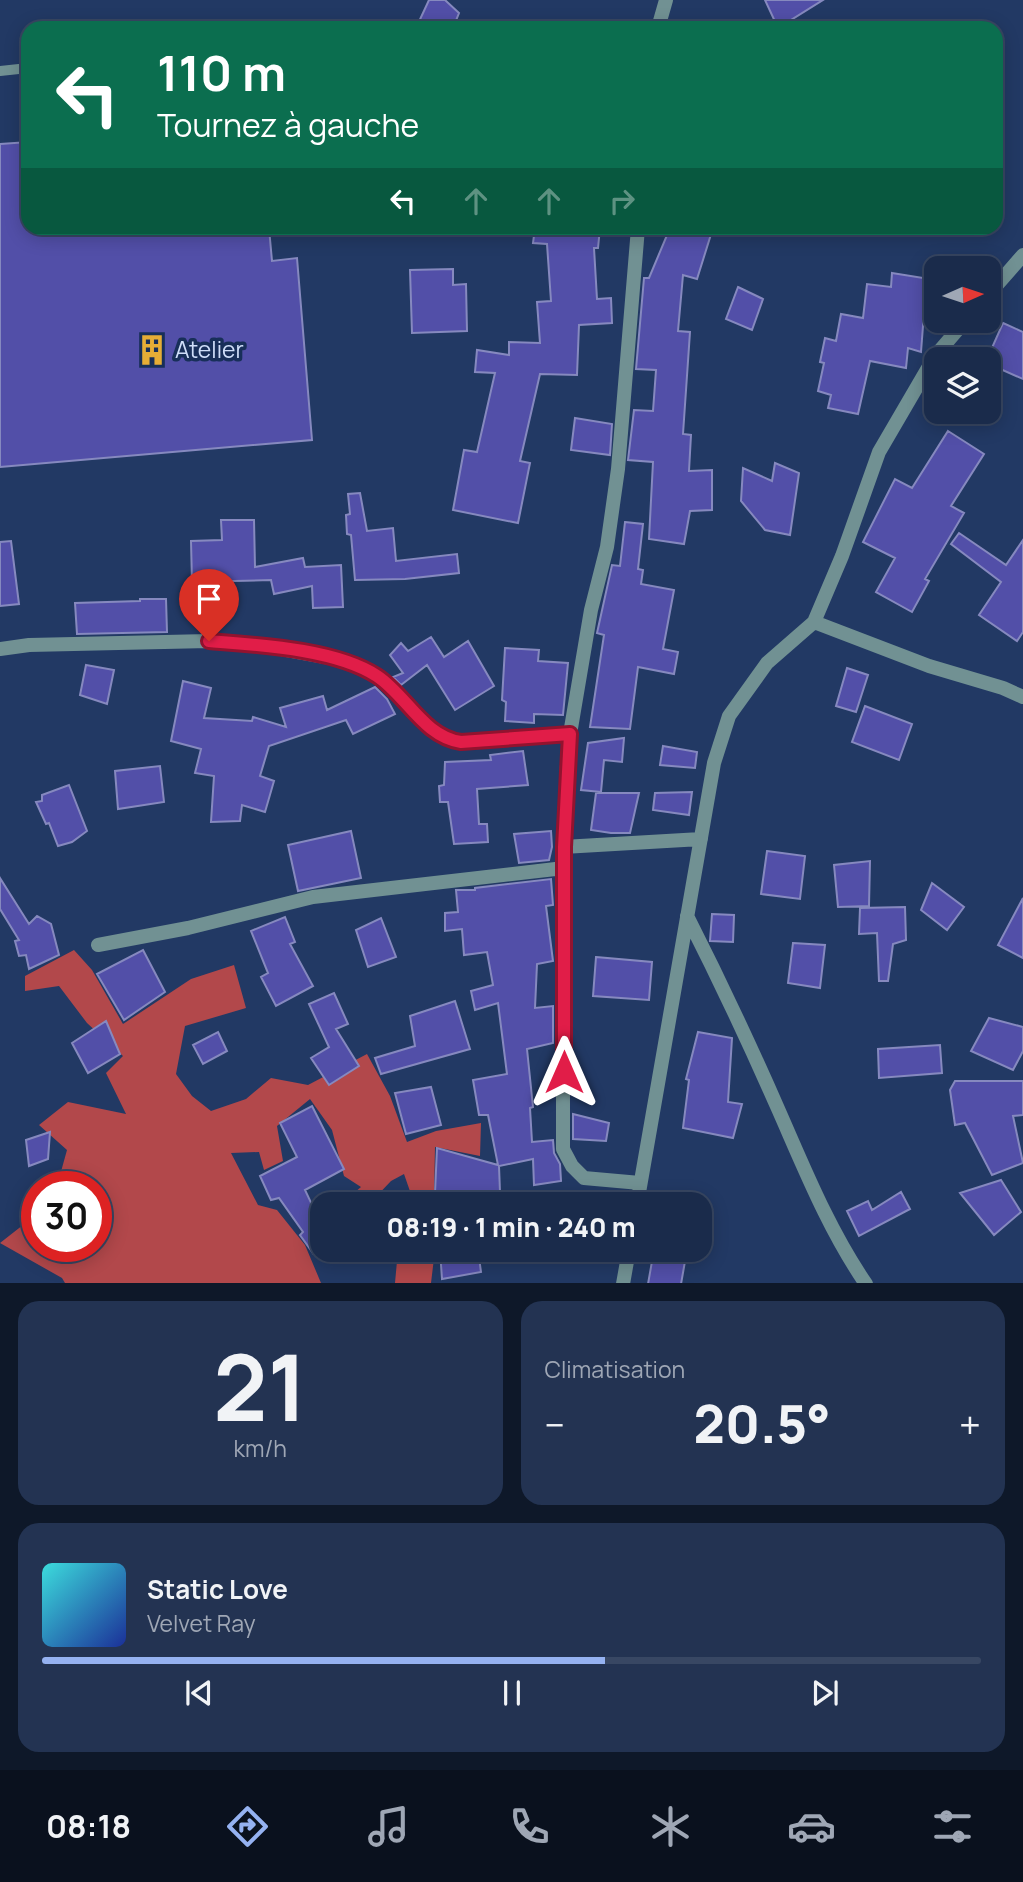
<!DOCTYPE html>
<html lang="fr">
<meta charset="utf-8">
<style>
:root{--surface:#1a2b4b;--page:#233352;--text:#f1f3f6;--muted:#9fa7b5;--line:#384763;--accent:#95b2f1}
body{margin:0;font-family:Manrope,sans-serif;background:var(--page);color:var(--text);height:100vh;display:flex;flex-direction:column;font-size:26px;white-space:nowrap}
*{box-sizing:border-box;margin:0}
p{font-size:23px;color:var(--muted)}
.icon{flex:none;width:38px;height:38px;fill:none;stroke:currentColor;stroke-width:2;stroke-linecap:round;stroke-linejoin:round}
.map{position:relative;height:1283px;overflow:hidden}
.sheet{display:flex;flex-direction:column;gap:18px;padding:18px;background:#0e1829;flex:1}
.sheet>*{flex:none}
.banner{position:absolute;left:21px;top:21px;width:982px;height:214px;border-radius:21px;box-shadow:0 4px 18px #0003,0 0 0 2px var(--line);background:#0b6e4f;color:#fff;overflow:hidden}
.needle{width:46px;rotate:87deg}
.tools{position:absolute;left:924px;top:256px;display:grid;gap:14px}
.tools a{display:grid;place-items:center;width:77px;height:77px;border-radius:14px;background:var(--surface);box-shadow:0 4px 18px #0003,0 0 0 2px var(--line);font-size:35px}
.speed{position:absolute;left:21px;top:1171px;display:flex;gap:14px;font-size:35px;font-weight:700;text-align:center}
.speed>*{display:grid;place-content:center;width:91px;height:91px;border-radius:50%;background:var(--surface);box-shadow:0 4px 18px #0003,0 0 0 2px var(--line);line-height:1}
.speed .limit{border:10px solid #d22;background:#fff;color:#111}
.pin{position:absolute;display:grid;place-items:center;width:60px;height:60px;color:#fff;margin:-72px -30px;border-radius:50% 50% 50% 0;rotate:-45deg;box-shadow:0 0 7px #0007}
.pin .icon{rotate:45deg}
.me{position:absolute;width:77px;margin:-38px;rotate:0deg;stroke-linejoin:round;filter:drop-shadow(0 0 5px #0008)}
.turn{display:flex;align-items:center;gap:24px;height:147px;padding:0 21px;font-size:32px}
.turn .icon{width:91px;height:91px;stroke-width:2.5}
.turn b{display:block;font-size:49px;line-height:60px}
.lanes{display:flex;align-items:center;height:66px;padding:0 21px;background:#0003;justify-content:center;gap:35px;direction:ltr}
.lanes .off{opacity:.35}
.big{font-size:52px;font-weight:800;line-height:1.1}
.sheet .tile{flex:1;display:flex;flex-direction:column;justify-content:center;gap:10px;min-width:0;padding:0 24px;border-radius:21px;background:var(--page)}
.sheet .dial{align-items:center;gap:0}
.dial b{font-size:91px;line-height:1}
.song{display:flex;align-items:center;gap:21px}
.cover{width:84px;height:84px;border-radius:10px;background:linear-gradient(135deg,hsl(180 70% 55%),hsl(230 70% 35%))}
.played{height:7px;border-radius:4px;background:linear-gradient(90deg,var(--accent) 60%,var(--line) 60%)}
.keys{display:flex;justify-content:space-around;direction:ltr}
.heat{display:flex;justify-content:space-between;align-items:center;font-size:38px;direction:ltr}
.sheet .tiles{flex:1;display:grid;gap:18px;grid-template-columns:1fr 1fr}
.tile:last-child{grid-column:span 2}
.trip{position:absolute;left:310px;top:1192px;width:402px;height:70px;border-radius:21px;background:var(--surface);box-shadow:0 4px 18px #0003,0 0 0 2px var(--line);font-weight:800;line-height:70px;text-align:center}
.dock{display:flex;height:112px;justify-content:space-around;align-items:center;background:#0a111e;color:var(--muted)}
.dock .icon{width:49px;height:49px}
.dock .selected{color:var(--accent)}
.dock b{font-size:32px;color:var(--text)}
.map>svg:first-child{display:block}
.forest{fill:#b2484b}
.building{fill:#524fa8;stroke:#8689bf;stroke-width:2}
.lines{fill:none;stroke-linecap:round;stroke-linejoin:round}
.service{stroke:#719193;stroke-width:10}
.minor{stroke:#719193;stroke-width:14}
.route-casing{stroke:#92132f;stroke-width:18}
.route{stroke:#e11d48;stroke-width:12}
.labels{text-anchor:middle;stroke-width:7;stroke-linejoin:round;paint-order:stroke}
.poi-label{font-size:23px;fill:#cfdef9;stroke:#182f59;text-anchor:start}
</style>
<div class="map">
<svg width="1023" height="1284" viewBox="0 0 1023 1284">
<rect width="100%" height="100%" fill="#223964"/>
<!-- forest -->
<path class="forest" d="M74,950L92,970L123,1024L191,979L234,965L246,1008L185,1026L176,1074L192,1096L211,1111L246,1099L271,1078L308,1085L367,1054L390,1096L407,1142L436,1131L481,1123L480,1156L435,1147L434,1196L424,1204L412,1197L404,1174L391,1181L371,1202L373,1204H341L361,1187L344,1176L332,1130L310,1099L277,1126L283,1161L264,1170L259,1152L231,1153L258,1205L277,1210L305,1245L321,1283H65L62,1278L0,1243L37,1214V1246H96V1186H57L67,1150L39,1125L68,1102L126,1114L106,1073L123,1056L87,1023L59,986L25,991V976Z
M398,1250H435L431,1283H395Z"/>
<!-- building -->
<path class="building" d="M429,0H445L459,13L453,28H416Z
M765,0H823L778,28Z
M28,142V228H269L272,261L297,258L312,440L0,467V144Z
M535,228H600L598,248H594L597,299L611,298L612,323L579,325L577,375L540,374L520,461L530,463L518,523L453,510L464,450L477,452L495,373L475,372L477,350L509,355V342L540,343L537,302L551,301L547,244L533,243Z
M670,228H713L697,279L683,275L678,331L690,332L683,434L691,435L689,471L712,470V510L690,511L684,544L649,539L653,462L628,460L634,410L653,411L656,370L636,369L644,278H649Z
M453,269V285L466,284L467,331L412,333L410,270Z
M892,273L936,280V318L924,313L921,352L908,348L906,368L870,361L858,414L828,408L831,395L818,391L824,363L820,362L825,338L836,341L841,314L863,318L867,284L891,287Z
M738,287L763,299L752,330L726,319Z
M1003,323L1023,332V379L989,364L987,359Z
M575,418L612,424L610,455L571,450Z
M948,431L984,454L951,506L964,513L925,579L929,581L912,612L876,592L895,558L863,542L895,479L912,488Z
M775,463L799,473L790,535L765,530L741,501L743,468L772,481Z
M360,493L367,531L393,528L396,561L457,554L459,573L405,579L355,580L351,535L347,534L346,515L350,514L348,494Z
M221,520H254L255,567L303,558L305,567L341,565L343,607L313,608L312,586L274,594L271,580L192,582L191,541L222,540Z
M625,522L643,524L638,569L643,570L641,584L674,590L663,649L678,652L674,674L638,667L630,729L590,727L604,635L597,633L612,565L620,566Z
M959,533L1006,565L1023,540V632L1017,641L979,615L1001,582L951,544Z
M11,541L19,604L0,606V542Z
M140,599H166L167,632L77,634L75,603L140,601Z
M431,637L444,657L468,641L494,686L455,710L427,665L401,685L393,677L403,673L390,655L401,643L408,651Z
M505,648L539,650L538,661L568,663L563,715L534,714V723L505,721L506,702L502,700Z
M86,665L114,670L107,704L80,695Z
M847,668L868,675L856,712L836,706Z
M183,681L211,688L204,718L252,721L253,717L286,727L280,708L323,696L327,710L375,687L387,699L395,714L353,734L346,720L269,746L260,776L274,781L265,812L242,805L240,821L211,822L214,776L195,773L201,749L171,741Z
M865,706L912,724L899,760L852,742Z
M624,738L622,762L604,760L601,792L581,790L588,743Z
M663,746L697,752L695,768L660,765Z
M523,751L528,785L477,789L479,824H487L488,842L454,844L448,802H440L439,786L444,785L445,762L491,760L490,755Z
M160,766L164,802L118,809L115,771Z
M69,785L87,831L72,842L58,846L49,823L46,824L36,802L42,801V795Z
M692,792L689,815L653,810L655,793Z
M596,793H639L630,833H611L591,830Z
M351,831L361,878L298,891L288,845Z
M551,831L552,847L549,860L519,863L514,834Z
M767,851L805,856L800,899L761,894Z
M870,861L869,906L838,907L834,865Z
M0,878L29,924L37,916L51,924L59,955L29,969L26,955L19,956L15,941L19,940L0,909Z
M551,879L553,905L546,906L553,961L537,964L535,1008L553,1006V1043L527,1049L533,1107L530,1108L532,1142L553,1140L554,1153L560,1164L561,1181L534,1185L533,1159L499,1166L500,1192L478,1191L476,1204H439V1193H435L437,1148L498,1165L488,1115H479L473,1080L507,1074L498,1003L475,1010L471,991L493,985L487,952L464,955L462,929L445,931V913L458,912L456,890H475V888Z
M932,883L964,907L947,930L921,910Z
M1023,898V958L998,945Z
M905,907L906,940L893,944L888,981H879L877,933L859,934L860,908Z
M712,914L734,915L733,942L710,941Z
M285,917L295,942L290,944L313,986L276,1006L261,977L268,973L251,931Z
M381,918L396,957L368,967L356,930Z
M793,943L825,945L820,988L788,983Z
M143,950L165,992L124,1020L97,974Z
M596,957L652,962L649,1000L593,996Z
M334,993L348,1024L336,1029L359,1066L329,1085L311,1058L329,1047L309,1004Z
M455,1001L470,1049L381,1074L375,1058L415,1046L410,1016Z
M989,1018L1023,1027V1051L1013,1070L971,1051Z
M106,1021L120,1054L88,1073L72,1043Z
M218,1032L227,1051L203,1064L193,1045Z
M698,1032L732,1038L728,1102L742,1104L733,1138L683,1128L689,1080L686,1079Z
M940,1045L942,1073L879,1078L878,1049Z
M955,1081H1023V1115L1013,1116L1023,1163L992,1175L965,1123L955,1125L950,1090Z
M431,1087L441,1125L406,1134L395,1093Z
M312,1106L344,1169L305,1190L322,1226V1242L313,1253L300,1235L303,1232L279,1198L271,1200L260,1176L297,1157L280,1123Z
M573,1114L609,1123L606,1141L573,1139Z
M50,1132L48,1159L29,1166L26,1140Z
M1001,1180L1021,1212L994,1235L960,1193Z
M901,1192L910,1209L859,1236L847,1211L868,1201L872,1210Z
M440,1250H478L481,1272L442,1279Z
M654,1250H687L681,1284H648Z"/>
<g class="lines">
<!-- service -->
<path class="service" d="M0,71L28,68"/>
<!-- minor -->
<path class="minor" d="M658,28L666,0
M638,228L618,469L607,547L591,610L570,734L567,764L563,847V1149L572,1166L584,1178L640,1183
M989,294L1023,255
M814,622L929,666L1003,688L1023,697
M0,649L29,645L209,641L265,646L347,661L379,677L435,731L449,740L461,742L570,734
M563,847L701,839
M687,916C720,981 750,1045 779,1111C805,1170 829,1230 866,1284
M98,945L188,928L313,897L564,868
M637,1204L714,763L729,716L767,663L814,622L842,556L879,452L935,356L966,320
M623,1284L629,1250"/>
</g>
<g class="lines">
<defs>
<path id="route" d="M209,641C259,645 336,649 377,676C406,695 424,737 461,742L570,734L564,847V1072"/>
</defs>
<!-- route casing -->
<use href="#route" class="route-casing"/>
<!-- route -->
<use href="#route" class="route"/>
</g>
<!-- icons -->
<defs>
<symbol id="building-bare" viewBox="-9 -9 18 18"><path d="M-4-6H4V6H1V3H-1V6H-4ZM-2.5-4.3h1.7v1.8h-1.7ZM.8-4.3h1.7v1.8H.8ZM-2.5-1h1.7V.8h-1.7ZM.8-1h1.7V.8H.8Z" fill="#e6ad36" stroke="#182f59" stroke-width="2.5" paint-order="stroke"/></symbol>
</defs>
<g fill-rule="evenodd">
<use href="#building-bare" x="130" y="328" width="44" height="44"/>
</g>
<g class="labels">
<!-- poi labels -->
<g class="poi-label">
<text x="175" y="358">Atelier</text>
</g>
</g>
</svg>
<div class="tools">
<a><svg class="needle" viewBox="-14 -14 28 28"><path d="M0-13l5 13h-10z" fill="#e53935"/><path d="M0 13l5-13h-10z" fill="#9fa7b5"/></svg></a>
<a><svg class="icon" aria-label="layers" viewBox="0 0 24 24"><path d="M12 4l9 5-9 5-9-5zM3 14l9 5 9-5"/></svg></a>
</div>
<div class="speed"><div class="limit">30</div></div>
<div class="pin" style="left:209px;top:641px;background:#d93025"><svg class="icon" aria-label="arrive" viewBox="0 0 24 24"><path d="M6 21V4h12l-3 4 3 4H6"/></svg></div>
<svg class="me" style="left:564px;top:1072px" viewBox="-20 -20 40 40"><path d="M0-17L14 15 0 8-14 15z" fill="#e11d48" stroke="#fff" stroke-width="4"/></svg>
<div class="trip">08:19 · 1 min · 240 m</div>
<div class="banner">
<div class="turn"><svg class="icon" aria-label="left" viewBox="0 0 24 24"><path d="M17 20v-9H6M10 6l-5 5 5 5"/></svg><div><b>110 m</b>Tournez à gauche</div></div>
<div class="lanes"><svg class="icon" aria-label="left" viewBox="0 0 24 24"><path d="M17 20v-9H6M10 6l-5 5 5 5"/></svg><svg class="icon off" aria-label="ahead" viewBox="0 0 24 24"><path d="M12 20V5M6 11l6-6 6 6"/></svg><svg class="icon off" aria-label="ahead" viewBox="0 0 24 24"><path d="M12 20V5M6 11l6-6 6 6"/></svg><svg class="icon off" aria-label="right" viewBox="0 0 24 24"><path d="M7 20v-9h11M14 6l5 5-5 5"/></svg></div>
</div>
</div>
<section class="sheet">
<div class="tiles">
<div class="tile dial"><b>21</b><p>km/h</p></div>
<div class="tile"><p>Climatisation</p>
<div class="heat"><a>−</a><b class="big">20.5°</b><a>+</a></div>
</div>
<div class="tile">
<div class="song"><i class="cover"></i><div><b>Static Love</b><p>Velvet Ray</p></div></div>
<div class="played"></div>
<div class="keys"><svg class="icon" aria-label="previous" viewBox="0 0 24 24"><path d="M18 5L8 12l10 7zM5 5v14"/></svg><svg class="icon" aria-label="pause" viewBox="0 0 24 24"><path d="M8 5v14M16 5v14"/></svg><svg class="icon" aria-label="next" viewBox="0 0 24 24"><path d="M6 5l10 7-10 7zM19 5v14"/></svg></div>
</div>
</div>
</section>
<nav class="dock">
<b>08:18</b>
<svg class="icon selected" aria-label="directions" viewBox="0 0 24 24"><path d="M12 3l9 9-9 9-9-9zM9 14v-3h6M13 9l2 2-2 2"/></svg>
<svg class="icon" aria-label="music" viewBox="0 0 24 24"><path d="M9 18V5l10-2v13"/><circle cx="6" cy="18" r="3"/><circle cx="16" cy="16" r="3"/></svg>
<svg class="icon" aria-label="phone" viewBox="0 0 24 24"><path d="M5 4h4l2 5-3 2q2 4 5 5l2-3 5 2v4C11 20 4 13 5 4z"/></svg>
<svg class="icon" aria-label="climate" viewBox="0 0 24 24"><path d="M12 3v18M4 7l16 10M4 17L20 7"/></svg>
<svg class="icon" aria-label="car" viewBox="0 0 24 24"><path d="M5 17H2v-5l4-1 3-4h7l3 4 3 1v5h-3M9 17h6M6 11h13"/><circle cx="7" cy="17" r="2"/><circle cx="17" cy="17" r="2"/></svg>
<svg class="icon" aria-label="filters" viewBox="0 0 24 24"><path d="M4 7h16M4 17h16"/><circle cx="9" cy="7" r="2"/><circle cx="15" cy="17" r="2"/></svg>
</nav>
